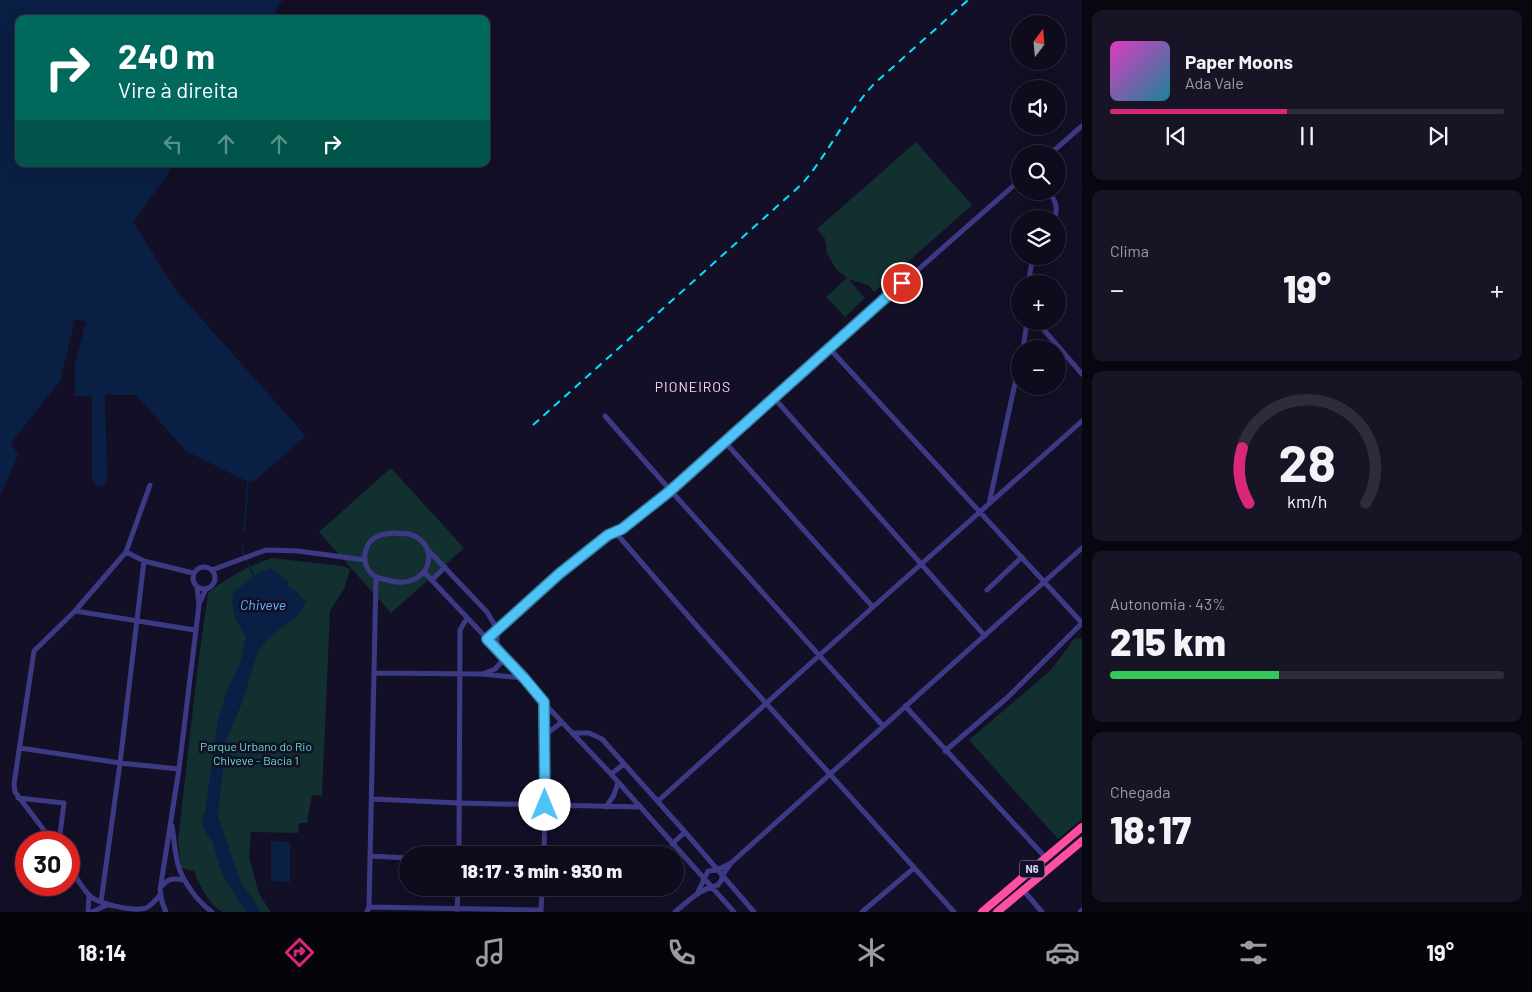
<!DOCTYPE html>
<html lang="pt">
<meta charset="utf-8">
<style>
:root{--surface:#0e0b1c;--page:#171425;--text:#f1f3f6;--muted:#9b9ba3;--line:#2e2b3b;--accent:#db2777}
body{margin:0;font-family:Barlow,sans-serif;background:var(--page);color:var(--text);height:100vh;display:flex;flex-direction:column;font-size:19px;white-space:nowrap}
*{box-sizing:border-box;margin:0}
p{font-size:16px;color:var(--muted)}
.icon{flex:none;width:28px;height:28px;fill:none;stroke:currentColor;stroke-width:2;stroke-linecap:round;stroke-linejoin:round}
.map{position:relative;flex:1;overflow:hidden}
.sheet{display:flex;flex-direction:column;gap:10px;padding:10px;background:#08060f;width:450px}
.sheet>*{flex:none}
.hud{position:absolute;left:15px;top:15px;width:475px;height:152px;border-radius:10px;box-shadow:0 5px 20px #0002,0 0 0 1px var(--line);background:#00695c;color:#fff;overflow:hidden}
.needle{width:32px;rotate:16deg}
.buttons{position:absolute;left:1011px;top:15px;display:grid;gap:10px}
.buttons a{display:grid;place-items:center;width:55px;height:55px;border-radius:50%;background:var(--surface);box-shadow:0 5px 20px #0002,0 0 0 1px var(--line);font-size:25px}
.speed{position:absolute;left:15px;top:831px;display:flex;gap:10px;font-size:25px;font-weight:700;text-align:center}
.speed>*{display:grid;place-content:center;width:65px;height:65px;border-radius:50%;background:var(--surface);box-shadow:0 5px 20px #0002,0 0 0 1px var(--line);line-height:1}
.speed .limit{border:8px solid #d22;background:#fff;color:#111}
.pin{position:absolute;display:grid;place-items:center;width:42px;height:42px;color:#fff;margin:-21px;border:2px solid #fff;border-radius:50%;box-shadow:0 1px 5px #0007}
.me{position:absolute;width:55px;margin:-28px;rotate:0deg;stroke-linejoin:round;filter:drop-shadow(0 0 4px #0008)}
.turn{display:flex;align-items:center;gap:18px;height:105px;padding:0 20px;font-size:22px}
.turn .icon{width:65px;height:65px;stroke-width:2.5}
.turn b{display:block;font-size:35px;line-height:42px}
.lanes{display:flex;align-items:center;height:48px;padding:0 20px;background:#0003;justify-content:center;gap:25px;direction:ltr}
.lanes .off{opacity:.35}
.big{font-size:38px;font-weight:800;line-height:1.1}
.sheet .widget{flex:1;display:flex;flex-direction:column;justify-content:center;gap:8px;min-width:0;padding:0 18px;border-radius:10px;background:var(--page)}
.sheet .dial{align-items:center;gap:0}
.dial svg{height:130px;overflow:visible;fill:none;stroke:var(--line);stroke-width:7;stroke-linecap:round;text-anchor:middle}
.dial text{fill:var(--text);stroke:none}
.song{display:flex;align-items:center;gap:15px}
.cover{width:60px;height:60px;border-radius:8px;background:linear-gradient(135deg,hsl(310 70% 55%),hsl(190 70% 35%))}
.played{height:5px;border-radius:2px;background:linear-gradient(90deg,var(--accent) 45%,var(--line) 45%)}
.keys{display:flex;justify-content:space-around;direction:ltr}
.heat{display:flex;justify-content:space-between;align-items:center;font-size:28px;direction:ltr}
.charge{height:8px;border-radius:4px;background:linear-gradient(90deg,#34c759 43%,var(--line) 0)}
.trip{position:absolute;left:399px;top:846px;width:285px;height:50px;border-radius:25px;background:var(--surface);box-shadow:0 5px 20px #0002,0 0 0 1px var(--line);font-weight:800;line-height:50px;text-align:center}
.dock{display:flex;height:80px;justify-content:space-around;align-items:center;background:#06040b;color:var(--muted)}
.dock .icon{width:35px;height:35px}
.dock .selected{color:var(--accent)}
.dock b{font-size:22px;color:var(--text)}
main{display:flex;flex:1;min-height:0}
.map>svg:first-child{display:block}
.green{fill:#12302f}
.water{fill:#0a1f44}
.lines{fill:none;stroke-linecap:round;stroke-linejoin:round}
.stream{stroke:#0a1f44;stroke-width:2}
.minor{stroke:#3d3a85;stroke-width:5}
.highway{stroke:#ff4fa3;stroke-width:8}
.rail{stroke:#00e5ff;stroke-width:2;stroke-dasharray:8 6;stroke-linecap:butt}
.route-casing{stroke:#337fa1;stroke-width:12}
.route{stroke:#4fc3f7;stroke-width:9}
.labels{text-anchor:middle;stroke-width:5;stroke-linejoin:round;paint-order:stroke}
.shield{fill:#130f26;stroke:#9e99be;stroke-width:1}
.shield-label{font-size:11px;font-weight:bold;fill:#d9d4ff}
.park-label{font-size:12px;fill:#5fe0c0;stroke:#130f26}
.neighbourhood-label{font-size:14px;letter-spacing:1px;fill:#ffd6f0;stroke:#130f26}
.water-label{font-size:14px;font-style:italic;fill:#62b6ff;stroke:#130f26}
</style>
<main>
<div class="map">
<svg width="1082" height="912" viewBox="0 0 1082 912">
<rect width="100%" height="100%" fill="#130f26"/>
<!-- green -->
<path class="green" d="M916,142L972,205L874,292L868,285L848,279L865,298L845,317L826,297L847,278L836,269L827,253L825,239L817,229Z
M391,468L464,548L391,613L319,532Z
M272,558L342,566L350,569L344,589L330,611L322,796L312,795L307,823H299L298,833L251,832L249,857L259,894L271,912C261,912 230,912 223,912C209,906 199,884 194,871L181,868L178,841L197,673L208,593C228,577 248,566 272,558Z
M1079,638L1082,639V819L1058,839L969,740L1051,670L1074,639Z"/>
<!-- water -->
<path class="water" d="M0,0H282L273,19H19V164H175L135,219L134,223L175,289L306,436L253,482L246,481L186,451L136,395H105L107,476L105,484L101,487L95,485L92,480V396H75V364L86,322L75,319L60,381L11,443L18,455L0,496Z
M270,568L288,581V587L299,592V596L307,601L298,615L269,638L259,649L242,703L226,741L218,816L240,880L261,912H246L222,875L212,841L205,832L201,820L205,812L218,720L228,687L240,664L246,637C236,621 230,611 233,592L257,574Z
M271,841L290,842V882L271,881Z"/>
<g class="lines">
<!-- stream -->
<path class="stream" d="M244,531L248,481
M242,546L244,556L254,576"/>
<!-- minor -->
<path class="minor" d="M1050,154L1082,126
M1048,191C1055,200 1059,207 1054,219
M1028,284L1033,256
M1044,330L1082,374
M829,348L1082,623
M1023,349L1027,321
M774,398L985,636
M605,416L671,491L883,726
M724,441L873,607L1082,421
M989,504L1020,360
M615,532L702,632L954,912
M393,533C398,534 404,533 409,534C444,544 430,593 387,580C382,579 377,578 373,575C360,564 363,543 378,536C382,534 389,534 393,533Z
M428,550L487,612L497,629V649
M126,552L144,561L193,573
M193 578a11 11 0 1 1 22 0a11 11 0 1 1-22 0Z
M212,570L266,550L298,551L365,560
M425,573L524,678L544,703L611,774L734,912
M432,580L445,567
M987,590L1022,557
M199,604L206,589
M75,611L195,630
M487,639L559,575L608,535L622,529L671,491L829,348L1020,180
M374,673L482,674L523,678
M483,674L495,669L505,658
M905,706L1046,858
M572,733H589L602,739L685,832L754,912
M545,735L562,722
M20,748L120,763L179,769
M945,751L1008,697L1082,623
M611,774L624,764
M18,798L64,803L59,842
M372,799L459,803L639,807
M658,801L873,607
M606,807L614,795L618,782
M172,826C174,839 175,853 178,865C183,882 198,902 212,912
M53,842L15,792L14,784L34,651L75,611L126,552L150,485
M672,844L685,832
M459,855L460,630L467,618
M544,855L545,805L544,703
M370,856L408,858
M69,865C75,875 81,887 89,895C97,904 135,912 146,908C152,905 156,900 160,895
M162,886C168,878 175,878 184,880
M1023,890L1042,912
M698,892L708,871L717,870L731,863
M101,902L120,763L144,561
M369,907L541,910
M88,912L89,896
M92,912L107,905
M166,912L162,902L160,890L179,769L199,605L197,587
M367,912L369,907L376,577
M457,912L458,888
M541,912L542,888
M675,912C690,899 699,890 718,885L722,879V876L731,863L1082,548
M862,912L914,868
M1080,912L1082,910"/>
<!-- highway -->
<path class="highway" d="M982,912L1082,827
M997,912L1082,841"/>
<!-- rail -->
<path class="rail" d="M533,425L802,184C829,153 846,114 874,84L968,0"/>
</g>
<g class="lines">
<defs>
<path id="route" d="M545,805L544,702L524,678L487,639L559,574L608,535L622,529L670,491L902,283"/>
</defs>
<!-- route casing -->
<use href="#route" class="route-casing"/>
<!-- route -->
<use href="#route" class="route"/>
</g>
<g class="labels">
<!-- shield labels -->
<rect class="shield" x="1019.5" y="860.5" width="25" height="17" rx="4"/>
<g class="shield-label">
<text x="1032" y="873">N6</text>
</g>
<!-- park labels -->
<g class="park-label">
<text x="256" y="751">Parque Urbano do Rio<tspan x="256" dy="14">Chiveve - Bacia 1</tspan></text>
</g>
<!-- neighbourhood labels -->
<g class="neighbourhood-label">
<text x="693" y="392">PIONEIROS</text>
</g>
<!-- water labels -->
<g class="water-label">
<text x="263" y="610">Chiveve</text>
</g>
</g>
</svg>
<div class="buttons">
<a><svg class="needle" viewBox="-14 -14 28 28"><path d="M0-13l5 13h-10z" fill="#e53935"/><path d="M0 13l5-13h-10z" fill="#9b9ba3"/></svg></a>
<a><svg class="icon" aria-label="sound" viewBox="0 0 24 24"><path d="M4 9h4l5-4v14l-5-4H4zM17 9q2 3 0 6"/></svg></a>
<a><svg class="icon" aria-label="search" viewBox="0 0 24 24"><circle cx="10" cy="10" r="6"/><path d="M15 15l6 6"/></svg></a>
<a><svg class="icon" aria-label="layers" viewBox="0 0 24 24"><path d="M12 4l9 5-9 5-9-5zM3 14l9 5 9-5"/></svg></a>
<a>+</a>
<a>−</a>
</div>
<div class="speed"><div class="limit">30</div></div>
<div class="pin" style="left:902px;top:283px;background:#d93025"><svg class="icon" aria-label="arrive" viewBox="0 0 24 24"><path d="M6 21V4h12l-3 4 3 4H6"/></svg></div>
<svg class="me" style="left:545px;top:805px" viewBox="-20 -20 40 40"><circle r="19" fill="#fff"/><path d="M0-13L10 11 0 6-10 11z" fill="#4fc3f7"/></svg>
<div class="trip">18:17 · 3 min · 930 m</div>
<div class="hud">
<div class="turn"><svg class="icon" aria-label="right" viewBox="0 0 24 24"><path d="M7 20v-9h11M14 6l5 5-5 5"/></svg><div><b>240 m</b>Vire à direita</div></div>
<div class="lanes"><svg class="icon off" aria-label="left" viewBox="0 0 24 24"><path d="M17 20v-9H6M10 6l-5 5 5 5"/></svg><svg class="icon off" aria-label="ahead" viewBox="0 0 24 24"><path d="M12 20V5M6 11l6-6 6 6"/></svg><svg class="icon off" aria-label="ahead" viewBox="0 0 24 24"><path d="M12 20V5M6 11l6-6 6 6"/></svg><svg class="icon" aria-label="right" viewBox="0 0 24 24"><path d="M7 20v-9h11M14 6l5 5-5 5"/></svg></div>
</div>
</div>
<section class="sheet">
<div class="widget">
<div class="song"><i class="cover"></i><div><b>Paper Moons</b><p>Ada Vale</p></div></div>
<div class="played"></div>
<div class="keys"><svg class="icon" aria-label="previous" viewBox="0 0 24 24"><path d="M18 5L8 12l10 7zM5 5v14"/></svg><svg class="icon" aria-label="pause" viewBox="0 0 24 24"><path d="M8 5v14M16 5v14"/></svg><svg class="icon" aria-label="next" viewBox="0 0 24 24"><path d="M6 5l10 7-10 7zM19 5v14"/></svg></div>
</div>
<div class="widget"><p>Clima</p>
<div class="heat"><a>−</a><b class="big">19°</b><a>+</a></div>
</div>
<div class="widget dial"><svg viewBox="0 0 100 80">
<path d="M14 69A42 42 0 1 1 86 69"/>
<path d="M14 69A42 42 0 0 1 10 35" stroke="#db2777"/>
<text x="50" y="56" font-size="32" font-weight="700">28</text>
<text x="50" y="72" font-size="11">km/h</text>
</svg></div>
<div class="widget"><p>Autonomia · 43%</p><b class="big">215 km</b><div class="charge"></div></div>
<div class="widget"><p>Chegada</p><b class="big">18:17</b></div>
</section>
</main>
<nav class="dock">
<b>18:14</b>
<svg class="icon selected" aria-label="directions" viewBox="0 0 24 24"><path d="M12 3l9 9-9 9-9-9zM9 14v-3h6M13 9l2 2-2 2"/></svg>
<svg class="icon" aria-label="music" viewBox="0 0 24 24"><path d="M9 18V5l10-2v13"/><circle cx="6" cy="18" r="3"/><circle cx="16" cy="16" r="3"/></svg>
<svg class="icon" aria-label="phone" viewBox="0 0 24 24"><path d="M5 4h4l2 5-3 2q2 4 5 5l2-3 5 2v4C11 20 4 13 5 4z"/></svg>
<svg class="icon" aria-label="climate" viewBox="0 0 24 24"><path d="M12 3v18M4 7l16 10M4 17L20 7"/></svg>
<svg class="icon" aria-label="car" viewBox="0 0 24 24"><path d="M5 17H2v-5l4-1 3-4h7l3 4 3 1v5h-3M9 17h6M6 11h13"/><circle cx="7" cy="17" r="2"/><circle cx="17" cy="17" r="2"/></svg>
<svg class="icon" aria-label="filters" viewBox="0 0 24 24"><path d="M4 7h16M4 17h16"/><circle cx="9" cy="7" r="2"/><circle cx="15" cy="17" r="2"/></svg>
<b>19°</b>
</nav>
